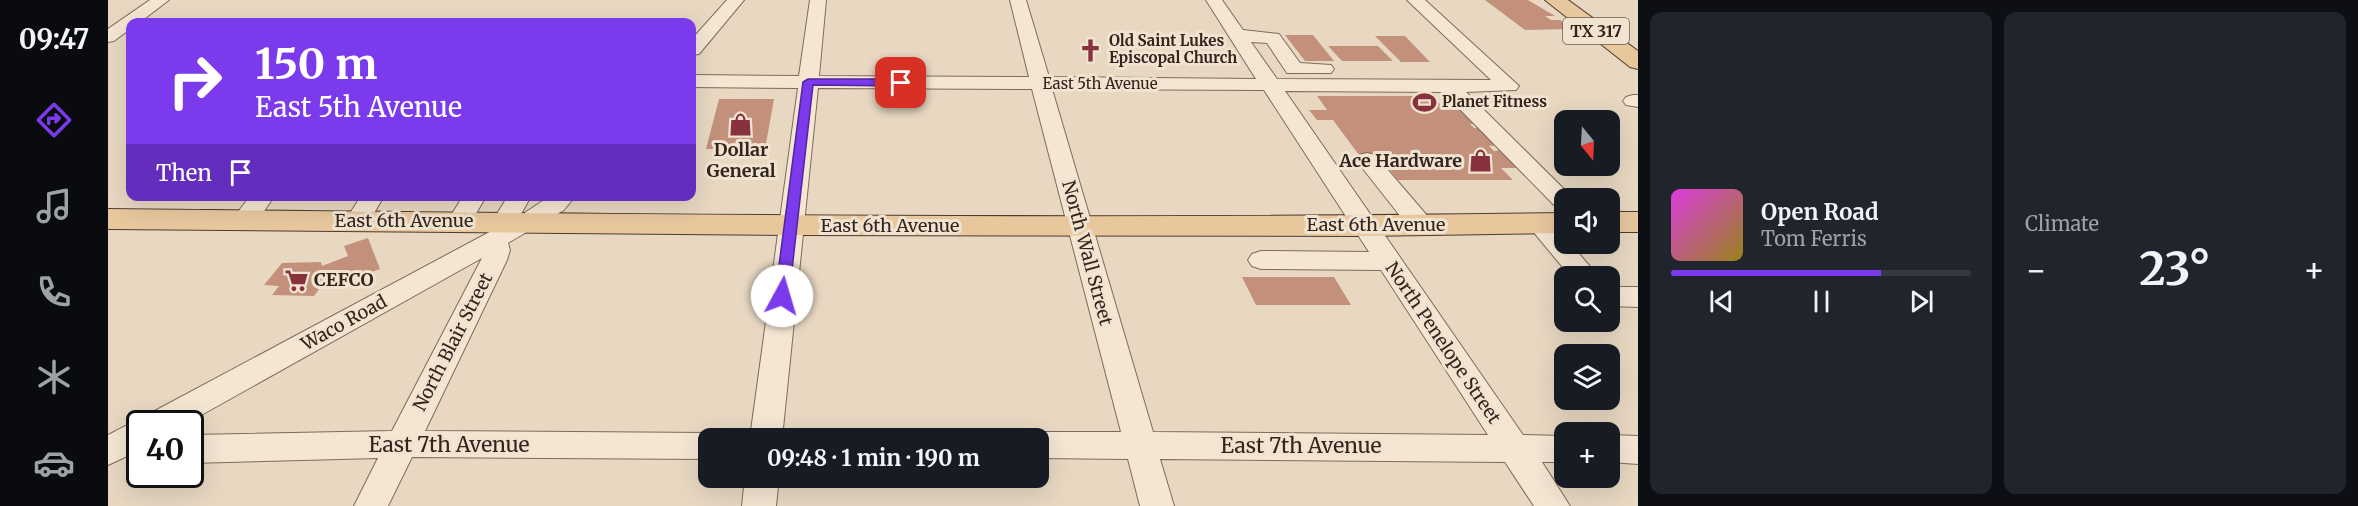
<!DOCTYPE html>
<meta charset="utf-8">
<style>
:root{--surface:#171b24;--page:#20242c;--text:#f1f3f6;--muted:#9ea1a6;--line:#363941;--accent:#7c3aed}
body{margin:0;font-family:Merriweather,serif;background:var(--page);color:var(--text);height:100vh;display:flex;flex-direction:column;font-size:22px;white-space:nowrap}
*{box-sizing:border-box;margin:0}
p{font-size:20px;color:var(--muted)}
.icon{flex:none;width:33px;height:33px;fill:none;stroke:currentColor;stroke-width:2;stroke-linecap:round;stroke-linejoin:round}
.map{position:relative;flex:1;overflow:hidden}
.details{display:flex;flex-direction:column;gap:12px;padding:12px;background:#0d0f14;width:720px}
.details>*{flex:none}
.hud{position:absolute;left:18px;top:18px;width:570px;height:183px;border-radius:12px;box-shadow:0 6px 24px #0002;background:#7c3aed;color:#fff;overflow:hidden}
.needle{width:39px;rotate:162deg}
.buttons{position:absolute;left:1446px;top:110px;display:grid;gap:12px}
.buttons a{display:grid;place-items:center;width:66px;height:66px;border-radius:12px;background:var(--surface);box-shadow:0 6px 24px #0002;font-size:30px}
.speed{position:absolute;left:18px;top:410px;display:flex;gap:12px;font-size:30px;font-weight:700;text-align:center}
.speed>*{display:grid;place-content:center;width:78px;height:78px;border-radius:50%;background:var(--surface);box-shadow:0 6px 24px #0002;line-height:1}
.speed .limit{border:3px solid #111;border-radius:9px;background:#fff;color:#111}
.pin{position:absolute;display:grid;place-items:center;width:51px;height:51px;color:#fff;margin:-26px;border-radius:12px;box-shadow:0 3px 9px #0006}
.me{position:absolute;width:66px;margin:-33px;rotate:6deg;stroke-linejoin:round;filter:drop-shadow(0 0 4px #0008)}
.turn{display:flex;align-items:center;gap:21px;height:126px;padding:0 30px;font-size:27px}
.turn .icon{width:78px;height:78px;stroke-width:2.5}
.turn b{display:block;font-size:42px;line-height:51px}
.then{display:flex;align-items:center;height:57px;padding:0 30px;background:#0003;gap:12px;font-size:22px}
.big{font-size:45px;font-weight:700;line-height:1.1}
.details .card{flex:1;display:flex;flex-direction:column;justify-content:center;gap:9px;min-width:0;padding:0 21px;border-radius:12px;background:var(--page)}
.song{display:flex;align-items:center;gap:18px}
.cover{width:72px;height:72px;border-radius:9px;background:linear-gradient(135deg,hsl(300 70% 55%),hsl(50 70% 35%))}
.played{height:6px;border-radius:3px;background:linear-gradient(90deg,var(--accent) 70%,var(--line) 70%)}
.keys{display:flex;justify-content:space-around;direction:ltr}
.heat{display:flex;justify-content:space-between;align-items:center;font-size:33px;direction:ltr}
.details .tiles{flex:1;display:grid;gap:12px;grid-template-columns:repeat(2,1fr)}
.trip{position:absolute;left:590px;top:428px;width:351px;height:60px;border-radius:12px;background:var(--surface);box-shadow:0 6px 24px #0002;font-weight:700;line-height:60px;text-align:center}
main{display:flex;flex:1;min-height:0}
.tab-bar{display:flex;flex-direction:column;width:108px;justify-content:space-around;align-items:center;background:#090b0e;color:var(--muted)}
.tab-bar .icon{width:42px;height:42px}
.tab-bar .active{color:var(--accent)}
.tab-bar b{font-size:27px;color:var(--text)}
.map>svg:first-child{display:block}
.building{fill:#c2907b}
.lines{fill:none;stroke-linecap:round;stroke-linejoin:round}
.minor-casing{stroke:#7f6a5b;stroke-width:2}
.major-casing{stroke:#4e3a2f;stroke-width:2}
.minor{fill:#f4e6d3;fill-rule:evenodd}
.major{fill:#e8c79d;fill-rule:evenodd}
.route{fill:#7c3aed;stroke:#51269a;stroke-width:1.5}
.labels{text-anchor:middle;stroke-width:6;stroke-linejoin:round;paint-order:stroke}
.far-poi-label{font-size:15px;font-weight:bold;fill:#31251e;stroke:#f0e3d0;text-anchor:start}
.far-street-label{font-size:15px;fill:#31251e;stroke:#f0e3d0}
.shield{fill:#f0e3d0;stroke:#6a5e53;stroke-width:1.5}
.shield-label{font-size:16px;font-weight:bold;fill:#31251e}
.poi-label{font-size:18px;font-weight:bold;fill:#31251e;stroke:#f0e3d0}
.street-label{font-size:18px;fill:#31251e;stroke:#f0e3d0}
.near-street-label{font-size:21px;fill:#31251e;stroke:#f0e3d0}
</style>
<main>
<nav class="tab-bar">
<b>09:47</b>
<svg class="icon active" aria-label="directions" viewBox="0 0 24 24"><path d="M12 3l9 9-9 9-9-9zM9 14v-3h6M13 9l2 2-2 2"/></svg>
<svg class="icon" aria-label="music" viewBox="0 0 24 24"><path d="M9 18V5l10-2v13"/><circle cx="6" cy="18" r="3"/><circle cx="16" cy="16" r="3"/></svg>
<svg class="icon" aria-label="phone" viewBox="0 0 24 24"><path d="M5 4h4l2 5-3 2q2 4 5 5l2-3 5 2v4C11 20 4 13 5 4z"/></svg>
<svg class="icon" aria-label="climate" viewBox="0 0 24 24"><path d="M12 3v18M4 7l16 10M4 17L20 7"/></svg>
<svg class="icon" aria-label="car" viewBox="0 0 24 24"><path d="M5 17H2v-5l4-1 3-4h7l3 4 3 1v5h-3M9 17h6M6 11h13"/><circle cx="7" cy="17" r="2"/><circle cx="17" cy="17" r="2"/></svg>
</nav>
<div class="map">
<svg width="1530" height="506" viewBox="0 0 1530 506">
<rect width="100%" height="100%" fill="#e8d8c2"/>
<!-- building -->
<path class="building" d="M1377,0H1420L1447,16H1437L1443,20H1452L1464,29L1417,30Z
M1177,35H1205L1226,61H1197Z
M1267,36H1297L1322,62H1293Z
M1220,46H1270L1285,61H1234Z
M1209,96H1324L1337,109H1352L1367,124H1362L1366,128H1379L1396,145L1381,146L1386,151L1392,150L1409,168H1393L1405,180H1290L1270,155H1251L1225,120H1209L1201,110H1219Z
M611,99H666L657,149H598Z
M260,238L272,269L244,279L241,270L216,278L217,281L206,296L164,295L171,286L156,285L174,263L213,262L214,266L240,256L236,246Z
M1134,277H1226L1243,305H1148Z"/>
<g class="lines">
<defs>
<path id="minor" d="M42,0H61L32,22H22V29L6,41L0,42V29Z
M619,0H636L591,54L584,55V39Z
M702,0H718L711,76L921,77L902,0H918L941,77L1148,79L1098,0H1114L1135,30L1171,34L1192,63L1223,65L1226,69L1223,73H1179L1159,43L1143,42L1169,79L1383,80L1299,0H1317L1411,86L1408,90L1358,92L1464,197L1456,198V209L1448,207L1335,92L1177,91L1415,435L1456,436V462H1434L1462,506H1426L1397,462L1052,459L1066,506H1032L1020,459L930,458V438H917L930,432H1013L924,89L710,88L674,438H642L690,88L584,87V75L691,76ZM944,89L1156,90L1261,252L1153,251L1144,254L1140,260L1144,266L1153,269L1273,270L1380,435L1045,432Z
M1525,95H1530V107L1518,105L1515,101L1518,97Z
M1259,153L1267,155L1322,219L1325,225L1322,231L1313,233L1304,231L1248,160L1251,155Z
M142,196H166C156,211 147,231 127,226L124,220Z
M253,196H276L258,227L249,229L240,227L237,221Z
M355,196H378L360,228L351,230L342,228L339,222Z
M400,196H423L412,216L442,196H467L456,210L400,243L402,250L399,260L317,431L600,433L612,438H600V459L304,457L280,506H246L270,458L82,463V435L284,431L374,258L79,423H32V450L0,465V435C11,430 24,420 37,422L41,414L389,228L384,222Z
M1430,215L1439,217L1456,237V243H1462L1490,276H1462L1418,223L1421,217Z
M1502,287H1530V307L1502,306Z
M1502,435L1530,436V464L1502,462Z
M637,477H671L668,506H634Z"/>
<path id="major" d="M1437,0H1460L1530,51V69L1522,67Z
M0,209C485,214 971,220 1456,213V233L1257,236L682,235L0,229Z
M1502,212H1530V232H1502Z"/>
</defs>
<!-- minor casing -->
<use href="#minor" class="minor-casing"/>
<!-- major casing -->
<use href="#major" class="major-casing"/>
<!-- minor -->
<use href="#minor" class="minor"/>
<!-- major -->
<use href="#major" class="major"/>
</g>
<!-- route -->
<path class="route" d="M700,79H793L798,83L793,86L705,85L681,296L674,301L667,296L695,82Z"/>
<!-- icons -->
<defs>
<symbol id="church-bare" viewBox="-9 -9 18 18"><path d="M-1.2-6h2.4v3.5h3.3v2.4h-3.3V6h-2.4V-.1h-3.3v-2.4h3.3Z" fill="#87323d" stroke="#f0e3d0" stroke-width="2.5" paint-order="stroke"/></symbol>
<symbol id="stadium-bare" viewBox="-9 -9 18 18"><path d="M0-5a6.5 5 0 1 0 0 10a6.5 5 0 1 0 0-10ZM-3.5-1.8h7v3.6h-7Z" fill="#87323d" stroke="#f0e3d0" stroke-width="2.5" paint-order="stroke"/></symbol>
<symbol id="shop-bare" viewBox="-9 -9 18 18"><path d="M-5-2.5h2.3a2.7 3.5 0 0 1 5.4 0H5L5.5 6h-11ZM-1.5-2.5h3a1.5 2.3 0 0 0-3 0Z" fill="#87323d" stroke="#f0e3d0" stroke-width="2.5" paint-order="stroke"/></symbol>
<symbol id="supermarket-bare" viewBox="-9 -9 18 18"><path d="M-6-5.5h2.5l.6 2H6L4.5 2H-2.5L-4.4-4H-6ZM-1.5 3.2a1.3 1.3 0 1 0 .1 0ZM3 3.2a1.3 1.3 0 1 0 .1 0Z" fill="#87323d" stroke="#f0e3d0" stroke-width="2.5" paint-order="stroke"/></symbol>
</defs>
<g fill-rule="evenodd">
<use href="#church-bare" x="966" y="34" width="33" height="33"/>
<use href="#stadium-bare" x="1300" y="86" width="33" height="33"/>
<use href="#shop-bare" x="616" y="108" width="33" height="33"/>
<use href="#shop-bare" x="1356" y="144" width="33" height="33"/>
<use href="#supermarket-bare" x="172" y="264" width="33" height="33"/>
</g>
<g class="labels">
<!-- far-poi labels -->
<g class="far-poi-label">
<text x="1001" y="46">Old Saint Lukes<tspan x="1001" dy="17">Episcopal Church</tspan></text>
<text x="1334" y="107">Planet Fitness</text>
</g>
<!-- far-street labels -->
<g class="far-street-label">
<text x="992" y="89">East 5th Avenue</text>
</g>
<!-- shield labels -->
<rect class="shield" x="1455" y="18" width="66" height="26" rx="4.5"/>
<g class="shield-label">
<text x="1488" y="37">TX 317</text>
</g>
<!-- poi labels -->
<g class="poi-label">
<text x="633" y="156">Dollar<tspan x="633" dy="21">General</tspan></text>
<text x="1354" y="167" text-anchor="end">Ace Hardware</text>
<text x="206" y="286" text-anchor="start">CEFCO</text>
</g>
<!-- street labels -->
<g class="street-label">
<text x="296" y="227">East 6th Avenue</text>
<text x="1268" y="231">East 6th Avenue</text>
<text x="782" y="232">East 6th Avenue</text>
<text transform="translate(979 253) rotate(75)" y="6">North Wall Street</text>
<text transform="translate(236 323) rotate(-29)" y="6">Waco Road</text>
<text transform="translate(345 342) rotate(-63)" y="6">North Blair Street</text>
<text transform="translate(1335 343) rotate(56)" y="6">North Penelope Street</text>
</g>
<!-- near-street labels -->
<g class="near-street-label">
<text x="341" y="452">East 7th Avenue</text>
<text x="1193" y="453">East 7th Avenue</text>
</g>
</g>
</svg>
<div class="buttons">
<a><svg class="needle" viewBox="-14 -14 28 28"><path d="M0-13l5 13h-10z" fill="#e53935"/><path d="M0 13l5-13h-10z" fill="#9ea1a6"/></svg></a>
<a><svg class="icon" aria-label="sound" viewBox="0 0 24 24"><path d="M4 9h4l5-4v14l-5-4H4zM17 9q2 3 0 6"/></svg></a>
<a><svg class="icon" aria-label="search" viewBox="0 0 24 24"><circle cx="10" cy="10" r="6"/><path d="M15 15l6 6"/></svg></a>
<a><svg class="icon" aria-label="layers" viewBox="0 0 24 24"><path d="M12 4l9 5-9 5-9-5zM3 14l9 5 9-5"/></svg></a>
<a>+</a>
</div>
<div class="speed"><div class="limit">40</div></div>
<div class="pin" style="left:793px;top:83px;background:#d93025"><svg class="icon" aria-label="arrive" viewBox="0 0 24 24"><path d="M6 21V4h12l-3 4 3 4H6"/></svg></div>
<svg class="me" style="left:674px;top:296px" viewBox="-20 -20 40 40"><circle r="19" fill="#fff"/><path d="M0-13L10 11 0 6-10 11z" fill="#7c3aed"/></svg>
<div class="trip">09:48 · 1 min · 190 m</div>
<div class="hud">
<div class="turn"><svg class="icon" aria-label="right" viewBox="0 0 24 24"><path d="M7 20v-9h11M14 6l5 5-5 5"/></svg><div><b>150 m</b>East 5th Avenue</div></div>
<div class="then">Then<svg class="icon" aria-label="arrive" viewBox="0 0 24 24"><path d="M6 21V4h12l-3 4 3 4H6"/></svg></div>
</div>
</div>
<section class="details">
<div class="tiles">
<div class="card">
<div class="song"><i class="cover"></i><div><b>Open Road</b><p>Tom Ferris</p></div></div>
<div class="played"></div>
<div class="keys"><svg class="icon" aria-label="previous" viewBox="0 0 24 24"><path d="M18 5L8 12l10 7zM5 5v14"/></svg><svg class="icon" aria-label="pause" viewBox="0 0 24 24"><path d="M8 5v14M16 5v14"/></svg><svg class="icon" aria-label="next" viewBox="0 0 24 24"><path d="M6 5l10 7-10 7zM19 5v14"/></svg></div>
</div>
<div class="card"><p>Climate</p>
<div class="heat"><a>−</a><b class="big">23°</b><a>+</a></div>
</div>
</div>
</section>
</main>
